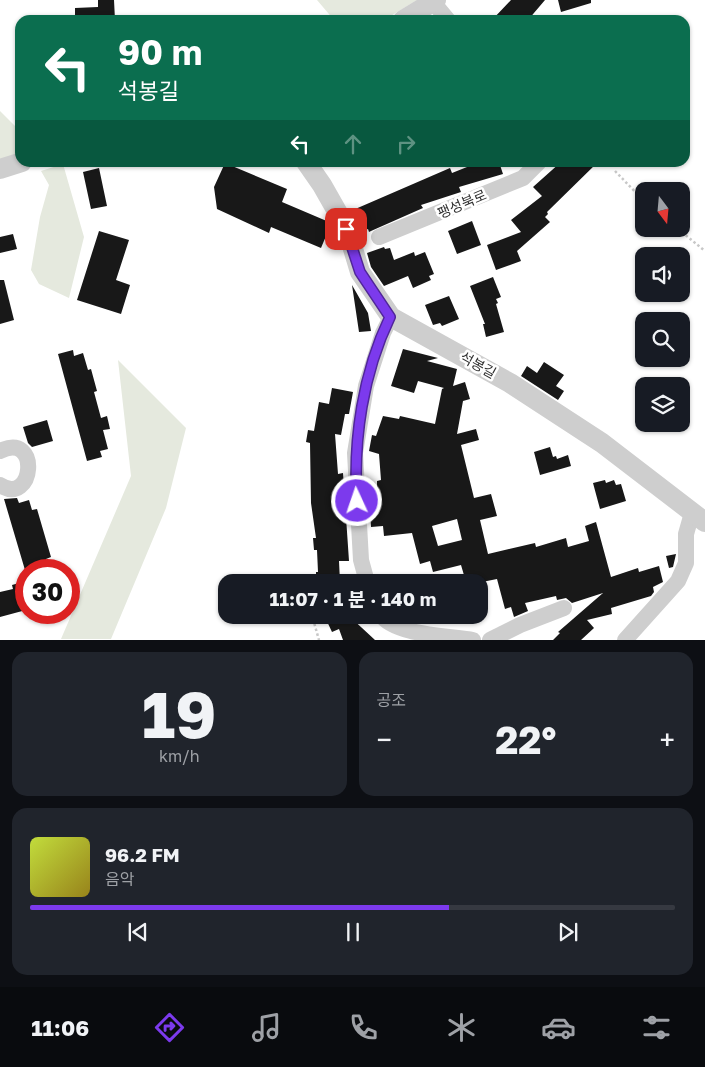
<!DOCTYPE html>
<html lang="ko">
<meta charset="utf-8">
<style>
:root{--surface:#171b24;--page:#20242c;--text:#f1f3f6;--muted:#9ea1a6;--line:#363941;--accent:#7c3aed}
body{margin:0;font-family:"Golos Text","Noto Sans KR",sans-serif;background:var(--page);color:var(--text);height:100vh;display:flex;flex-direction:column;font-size:19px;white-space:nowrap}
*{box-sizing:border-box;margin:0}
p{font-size:16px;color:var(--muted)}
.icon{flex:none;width:28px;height:28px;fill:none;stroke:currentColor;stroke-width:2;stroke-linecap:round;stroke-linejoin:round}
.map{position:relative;height:640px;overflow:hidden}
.drawer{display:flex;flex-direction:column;gap:12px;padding:12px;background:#0d0f14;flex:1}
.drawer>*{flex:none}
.banner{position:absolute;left:15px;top:15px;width:675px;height:152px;border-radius:15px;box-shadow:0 1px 4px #0004;background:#0b6e4f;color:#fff;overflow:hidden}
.needle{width:32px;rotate:164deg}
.tools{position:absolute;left:635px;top:182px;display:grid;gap:10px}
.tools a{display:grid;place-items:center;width:55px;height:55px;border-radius:10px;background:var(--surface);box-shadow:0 1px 4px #0004;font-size:25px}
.speed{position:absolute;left:15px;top:559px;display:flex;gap:10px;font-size:25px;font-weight:700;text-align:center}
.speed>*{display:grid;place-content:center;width:65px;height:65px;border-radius:50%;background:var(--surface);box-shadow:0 1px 4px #0004;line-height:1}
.speed .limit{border:8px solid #d22;background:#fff;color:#111}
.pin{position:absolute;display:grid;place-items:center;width:42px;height:42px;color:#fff;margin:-21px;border-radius:10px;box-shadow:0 2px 8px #0006}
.me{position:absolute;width:55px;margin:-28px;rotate:357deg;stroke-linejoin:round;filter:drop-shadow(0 0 4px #0008)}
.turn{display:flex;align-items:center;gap:18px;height:105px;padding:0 20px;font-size:22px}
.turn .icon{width:65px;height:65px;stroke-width:2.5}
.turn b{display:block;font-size:35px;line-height:42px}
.lanes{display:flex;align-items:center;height:48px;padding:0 20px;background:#0003;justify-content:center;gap:25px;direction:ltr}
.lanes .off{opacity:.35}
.big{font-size:38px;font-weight:700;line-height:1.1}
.drawer .tile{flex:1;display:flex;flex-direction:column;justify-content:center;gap:8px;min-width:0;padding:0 18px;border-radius:15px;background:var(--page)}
.drawer .dial{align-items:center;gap:0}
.dial b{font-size:65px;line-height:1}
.song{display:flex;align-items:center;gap:15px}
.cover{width:60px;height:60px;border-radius:8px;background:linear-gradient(135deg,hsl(70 70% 55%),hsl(50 70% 35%))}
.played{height:5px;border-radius:2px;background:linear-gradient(90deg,var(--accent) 65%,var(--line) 65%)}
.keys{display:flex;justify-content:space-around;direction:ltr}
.heat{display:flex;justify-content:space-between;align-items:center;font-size:28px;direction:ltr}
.drawer .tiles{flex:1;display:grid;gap:12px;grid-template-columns:1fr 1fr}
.tile:last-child{grid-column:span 2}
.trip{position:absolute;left:218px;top:574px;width:270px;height:50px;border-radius:15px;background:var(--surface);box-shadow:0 1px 4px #0004;font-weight:700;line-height:50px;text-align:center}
.dock{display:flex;height:80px;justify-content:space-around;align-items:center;background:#090b0e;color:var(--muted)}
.dock .icon{width:35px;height:35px}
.dock .on{color:var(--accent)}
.dock b{font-size:22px;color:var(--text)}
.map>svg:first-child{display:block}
.green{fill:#e5e9de}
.building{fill:#181818;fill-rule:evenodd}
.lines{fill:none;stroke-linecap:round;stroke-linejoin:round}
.path{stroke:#c8c8c8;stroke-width:2.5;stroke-dasharray:2.5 2.5;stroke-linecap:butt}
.minor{stroke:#cecece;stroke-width:16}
.tertiary{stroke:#cecece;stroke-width:20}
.route-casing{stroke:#51269a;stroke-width:12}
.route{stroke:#7c3aed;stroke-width:9}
.labels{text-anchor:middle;stroke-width:5;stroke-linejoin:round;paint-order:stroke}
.street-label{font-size:14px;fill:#313131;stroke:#fff}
</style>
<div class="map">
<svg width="705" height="640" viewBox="0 0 705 640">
<rect width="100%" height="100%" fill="#fff"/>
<!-- green -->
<path class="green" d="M317,0H417L384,20H334Z
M0,111L20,131V154L0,160Z
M63,164L84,237L69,298L39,284L31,270L40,217L49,185L41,171Z
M118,360L186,428L166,508L111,639H61L131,476Z"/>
<!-- building -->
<path class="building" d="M98,0H114L115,20H75V8L98,7Z
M511,0H545L528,20H492Z
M558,0H591V3L561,12Z
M471,162H499L503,174L459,187L461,192L421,205L423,208L371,231L369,232L368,229L362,231L353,210L450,168L452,173L472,165Z
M561,162H598L547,212L548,214L545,217L550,222L517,251L521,261L496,270L487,245L521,232L511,220L542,196L533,187Z
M225,163L287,189L282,202L329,222L331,224L321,248L271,227L269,233L217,209L214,187Z
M99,168L107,206L91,209L83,172Z
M472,221L481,245L457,254L448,231Z
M99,231L129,240L116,280L130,285L121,314L77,300Z
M13,234L17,249L0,253V237Z
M384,247L385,249L390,248L394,260L414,252L415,256L425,252L434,274L429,276L431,280L413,288L408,276L384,286L371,267L367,253Z
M493,277L501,297L496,299L498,303L496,304L504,332L486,337L483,324H485L470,286Z
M0,280H4L14,320L0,324Z
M352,285L368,313L371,331L359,332Z
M449,296L459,319L442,326L440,323L433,325L425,305Z
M403,349L438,358L427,361L457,369L453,386L465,382L470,399L463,401L457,434L476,429L479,440L461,445L474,498L491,494L497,516L480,520L488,554L535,543L536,547L566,538L568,547L589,541L585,526L596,522L611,577L638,568L639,572L659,566L663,582L653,587L654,592L651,596L611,608L612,614L587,620L594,628L581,640H553L560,633L558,632L603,593L572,603L566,598L557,600L556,596L525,603L528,611L514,617L511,607L505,609L497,579L482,582H466L461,565L433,572L430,561L420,564L412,533L384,536L383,526L371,527L370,510L377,509V481L381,480L379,454L369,451L372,435L376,436L383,416L399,419L400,416L435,424L442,389L444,388L418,381L414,393L391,386ZM457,519L462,540L438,546L432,526Z
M73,350L74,356L83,353L88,370L91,369L97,391L94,392L101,418L107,416L110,429L103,430L108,449L100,451L102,457L87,461L58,354Z
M544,362L564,375L556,386L564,391L558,400L521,376L527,366L537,373Z
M332,388L353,392L349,414H345L341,435L335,434L338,474L343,473L349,561H339L340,582H316V572H318L317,550H314L313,538H316L311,503L310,443L306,442L308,430L314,431L319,402L329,404Z
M47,420L53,441L32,447L28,443L23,427Z
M550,447L553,457L556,456L557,459L568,455L571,466L540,475L534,452Z
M605,480L606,483L614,480L616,485L621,484L626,501L600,509L593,483Z
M17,498L19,503L29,500L32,510L37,509L51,557L46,559L49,570H25L4,499Z
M676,554L673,567L669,568L666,556Z
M26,581V610L0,617V592L13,589L12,585Z
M324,615H348L375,640H343L339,629L332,632Z"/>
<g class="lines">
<!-- path -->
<path class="path" d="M615,171L644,201
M678,229L705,251
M313,619L319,640"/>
<!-- minor -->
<path class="minor" d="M433,2L448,20
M379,237L523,178L539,162
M0,451C41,431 34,507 0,485
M367,582L361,560L355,453L366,386L383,333L391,317
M381,615C393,635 451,636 473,640
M490,640L520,625L564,608
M625,640L678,581L686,563V534L692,513"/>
<!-- tertiary -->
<path class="tertiary" d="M403,20L436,0
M306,162L322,185L347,229L360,272L391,317L510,383L602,443L705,522
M0,169L22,162"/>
</g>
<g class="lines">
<defs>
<path id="route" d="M346,229L360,272L390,317C363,373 353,439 357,501"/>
</defs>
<!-- route casing -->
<use href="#route" class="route-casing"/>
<!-- route -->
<use href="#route" class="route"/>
</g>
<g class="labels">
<!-- street labels -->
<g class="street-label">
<text transform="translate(462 204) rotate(-23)" y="5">팽성북로</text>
<text transform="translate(478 365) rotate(29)" y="5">석봉길</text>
</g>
</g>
</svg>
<div class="tools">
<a><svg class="needle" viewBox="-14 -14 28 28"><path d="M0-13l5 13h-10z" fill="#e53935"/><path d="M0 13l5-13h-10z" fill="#9ea1a6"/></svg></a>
<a><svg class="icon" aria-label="sound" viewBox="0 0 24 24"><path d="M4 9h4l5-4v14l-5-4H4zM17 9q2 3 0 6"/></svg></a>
<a><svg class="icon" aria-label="search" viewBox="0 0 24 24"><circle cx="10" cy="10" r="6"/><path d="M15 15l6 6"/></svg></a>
<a><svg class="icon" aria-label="layers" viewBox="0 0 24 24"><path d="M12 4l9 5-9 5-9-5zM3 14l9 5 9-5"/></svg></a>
</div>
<div class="speed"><div class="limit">30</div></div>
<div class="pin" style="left:346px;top:229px;background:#d93025"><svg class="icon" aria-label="arrive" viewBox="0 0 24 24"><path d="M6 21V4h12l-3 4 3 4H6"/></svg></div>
<svg class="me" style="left:357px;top:501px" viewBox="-20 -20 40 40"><circle r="17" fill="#7c3aed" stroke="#fff" stroke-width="3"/><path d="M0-11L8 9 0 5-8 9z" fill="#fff"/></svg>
<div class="trip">11:07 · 1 분 · 140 m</div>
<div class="banner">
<div class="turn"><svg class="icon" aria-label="left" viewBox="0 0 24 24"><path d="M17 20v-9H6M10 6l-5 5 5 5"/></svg><div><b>90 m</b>석봉길</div></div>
<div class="lanes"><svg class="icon" aria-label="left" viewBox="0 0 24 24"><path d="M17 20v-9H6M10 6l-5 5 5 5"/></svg><svg class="icon off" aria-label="ahead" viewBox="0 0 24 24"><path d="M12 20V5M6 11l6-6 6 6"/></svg><svg class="icon off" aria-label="right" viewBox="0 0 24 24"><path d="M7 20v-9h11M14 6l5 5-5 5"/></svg></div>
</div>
</div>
<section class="drawer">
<div class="tiles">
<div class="tile dial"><b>19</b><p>km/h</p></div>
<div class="tile"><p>공조</p>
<div class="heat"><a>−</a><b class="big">22°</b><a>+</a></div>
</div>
<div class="tile">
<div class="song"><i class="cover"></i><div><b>96.2 FM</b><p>음악</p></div></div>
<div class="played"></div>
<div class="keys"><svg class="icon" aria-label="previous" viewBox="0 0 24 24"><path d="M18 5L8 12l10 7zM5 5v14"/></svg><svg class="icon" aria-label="pause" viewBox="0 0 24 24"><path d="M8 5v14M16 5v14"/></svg><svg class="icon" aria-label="next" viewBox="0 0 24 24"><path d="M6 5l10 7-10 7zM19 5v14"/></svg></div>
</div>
</div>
</section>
<nav class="dock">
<b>11:06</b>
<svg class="icon on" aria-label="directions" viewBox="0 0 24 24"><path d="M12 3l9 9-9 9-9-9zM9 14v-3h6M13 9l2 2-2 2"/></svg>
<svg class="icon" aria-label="music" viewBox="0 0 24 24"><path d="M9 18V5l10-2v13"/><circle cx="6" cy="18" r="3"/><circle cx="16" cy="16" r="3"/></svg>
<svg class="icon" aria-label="phone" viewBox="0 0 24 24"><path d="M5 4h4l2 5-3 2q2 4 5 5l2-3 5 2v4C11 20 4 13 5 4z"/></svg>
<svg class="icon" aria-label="climate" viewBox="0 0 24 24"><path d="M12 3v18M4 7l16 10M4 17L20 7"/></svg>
<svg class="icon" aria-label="car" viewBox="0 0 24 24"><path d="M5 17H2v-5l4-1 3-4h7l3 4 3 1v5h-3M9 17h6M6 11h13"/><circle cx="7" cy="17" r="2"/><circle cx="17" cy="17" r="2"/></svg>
<svg class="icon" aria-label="filters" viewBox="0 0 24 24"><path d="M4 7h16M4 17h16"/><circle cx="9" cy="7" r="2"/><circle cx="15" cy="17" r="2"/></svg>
</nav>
